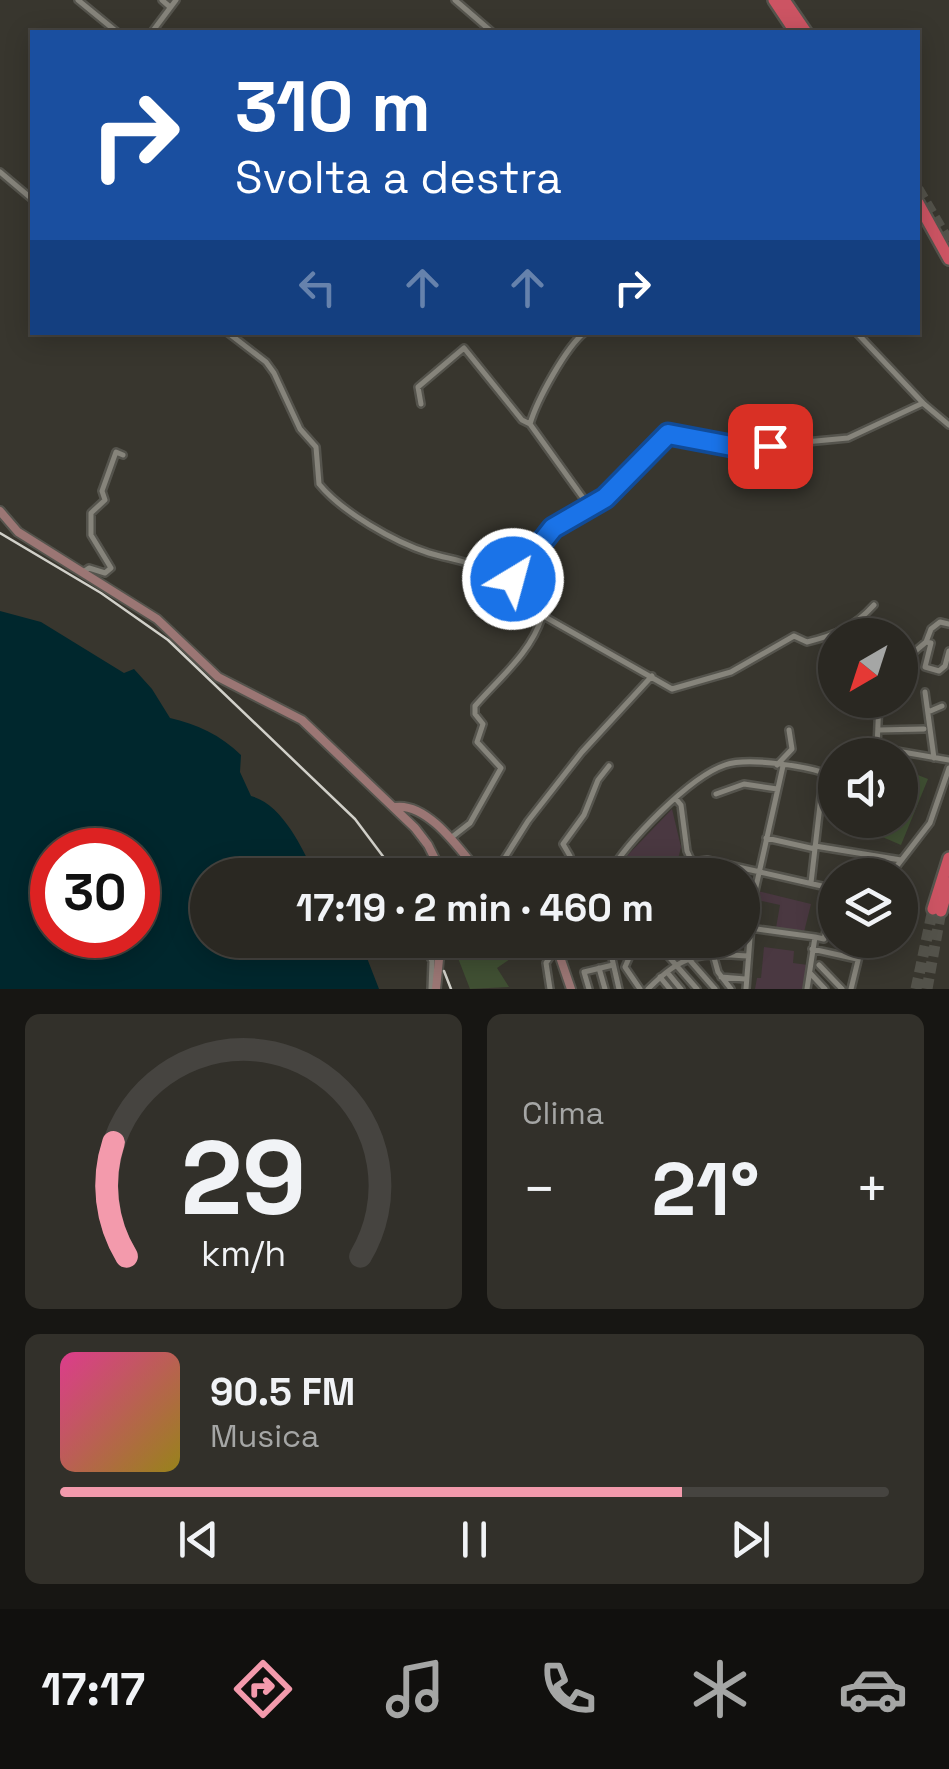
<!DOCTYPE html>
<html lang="it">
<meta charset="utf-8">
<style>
:root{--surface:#2a2822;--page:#32302a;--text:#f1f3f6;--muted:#a5a6a5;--line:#464440;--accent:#f39aac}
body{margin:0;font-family:"Space Grotesk",sans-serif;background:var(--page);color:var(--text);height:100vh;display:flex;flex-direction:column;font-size:38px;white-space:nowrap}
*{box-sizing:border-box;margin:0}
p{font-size:32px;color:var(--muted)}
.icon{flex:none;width:55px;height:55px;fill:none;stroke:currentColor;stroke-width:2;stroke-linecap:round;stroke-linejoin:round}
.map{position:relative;height:989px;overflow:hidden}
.drawer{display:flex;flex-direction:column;gap:25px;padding:25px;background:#171613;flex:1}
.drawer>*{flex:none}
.banner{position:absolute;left:30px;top:30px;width:890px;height:305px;border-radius:0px;box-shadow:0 5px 25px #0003,0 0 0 2px var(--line);background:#1a4fa0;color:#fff;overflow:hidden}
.needle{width:65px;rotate:219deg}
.fabs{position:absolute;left:818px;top:618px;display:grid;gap:20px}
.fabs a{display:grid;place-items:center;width:100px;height:100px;border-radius:50%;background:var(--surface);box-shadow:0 5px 25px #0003,0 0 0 2px var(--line);font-size:50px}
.speed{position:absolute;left:30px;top:828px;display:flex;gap:20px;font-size:50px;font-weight:700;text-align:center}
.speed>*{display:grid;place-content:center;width:130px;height:130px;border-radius:50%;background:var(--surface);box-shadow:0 5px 25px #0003,0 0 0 2px var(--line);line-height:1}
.speed .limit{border:15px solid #d22;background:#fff;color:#111}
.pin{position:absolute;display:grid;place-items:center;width:85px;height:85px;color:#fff;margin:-42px;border-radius:20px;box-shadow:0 5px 15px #0006}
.me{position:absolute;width:110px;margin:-55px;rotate:37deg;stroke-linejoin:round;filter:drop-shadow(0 0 8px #0008)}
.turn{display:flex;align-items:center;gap:35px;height:210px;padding:0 40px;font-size:45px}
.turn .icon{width:130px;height:130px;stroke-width:2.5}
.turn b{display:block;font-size:70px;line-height:85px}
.lanes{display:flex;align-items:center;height:95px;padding:0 40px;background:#0003;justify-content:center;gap:50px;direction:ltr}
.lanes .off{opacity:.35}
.big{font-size:75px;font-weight:700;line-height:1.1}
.drawer .widget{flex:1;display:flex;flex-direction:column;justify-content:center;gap:15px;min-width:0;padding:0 35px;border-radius:15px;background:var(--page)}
.drawer .dial{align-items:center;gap:0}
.dial svg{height:260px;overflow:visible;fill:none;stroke:var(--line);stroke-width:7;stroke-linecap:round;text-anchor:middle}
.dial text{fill:var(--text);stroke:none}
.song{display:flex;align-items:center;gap:30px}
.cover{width:120px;height:120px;border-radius:15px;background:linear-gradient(135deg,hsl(330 70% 55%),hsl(50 70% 35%))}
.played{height:10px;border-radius:5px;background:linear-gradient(90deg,var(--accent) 75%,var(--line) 75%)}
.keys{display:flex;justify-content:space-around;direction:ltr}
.heat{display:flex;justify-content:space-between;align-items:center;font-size:55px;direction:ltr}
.drawer .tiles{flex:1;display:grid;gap:25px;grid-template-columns:1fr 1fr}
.widget:last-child{grid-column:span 2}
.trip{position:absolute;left:190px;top:858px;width:570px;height:100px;border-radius:50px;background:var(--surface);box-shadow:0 5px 25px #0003,0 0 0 2px var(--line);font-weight:700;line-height:100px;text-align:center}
.dock{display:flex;height:160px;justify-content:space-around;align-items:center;background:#11100e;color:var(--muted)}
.dock .icon{width:70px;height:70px}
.dock .selected{color:var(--accent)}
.dock b{font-size:45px;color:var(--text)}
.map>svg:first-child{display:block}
.education{fill:#4a3841}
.green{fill:#405033}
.water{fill:#00272d;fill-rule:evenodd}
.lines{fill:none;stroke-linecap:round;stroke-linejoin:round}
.highway-tunnel{stroke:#53524a;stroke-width:11;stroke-dasharray:11 5.5;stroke-linecap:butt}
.street-casing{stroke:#55544d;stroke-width:10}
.secondary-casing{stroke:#55544d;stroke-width:12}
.highway-casing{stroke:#55544d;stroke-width:16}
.street{stroke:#86847b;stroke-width:5}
.secondary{stroke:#9b7674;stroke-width:8}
.highway{stroke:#cc5463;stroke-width:11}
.rail{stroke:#d1d0c9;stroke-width:2.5}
.route-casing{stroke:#114b97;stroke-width:25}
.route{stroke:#1a73e8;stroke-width:18}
</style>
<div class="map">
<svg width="949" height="989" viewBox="0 0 949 989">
<rect width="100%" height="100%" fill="#38362e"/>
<!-- education -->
<path class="education" d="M672,809L681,847L674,875H639L624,870L623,860Z
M758,891L811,904L804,932L776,928L780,905L757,900L760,897Z
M764,947L794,951L793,963L808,965L804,989H755L757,978H761Z"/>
<!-- green -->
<path class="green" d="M900,768L928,779L901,845L864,829L868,820H900Z
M451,940H498L510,959L497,968L509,987L470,989Z"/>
<!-- water -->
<path class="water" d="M0,611L41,622L124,673L134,669L152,689L170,718C196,724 221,735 241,755L240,772L251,796C282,804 302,847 315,875H208V940H360L379,989H0ZM52,850H138V935H52Z"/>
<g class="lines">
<!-- highway-tunnel -->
<path class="highway-tunnel" d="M918,189L949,242
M916,989L933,909
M927,989L941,911"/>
<defs>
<path id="street" d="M78,0L117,32
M162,0L170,7
M455,0L492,32
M152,32L176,0
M0,172L32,199
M227,332L266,362L274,373L300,429L316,447L319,484C342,512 394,542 429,553C448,559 470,561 487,571C512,586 517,607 547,618L672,689L731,672L794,636L807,642C836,635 854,627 874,605
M856,332L924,404L949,425
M421,404L418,387L464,348L522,420L530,424L591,509
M530,424C537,400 566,347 585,332
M83,572L89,568L105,573L111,568L91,535V513L105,500L102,491L116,452L123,455
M509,589L523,563L553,528L605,498L668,434L742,448L848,438L923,403
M926,642L931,643L925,667L939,671L945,666L949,651
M900,664L926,642L931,629L940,622L949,624
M925,692L934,758
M928,712L942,706
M878,730L924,729
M877,748L879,700
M848,755L868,746L949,760
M777,765L792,749L789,730
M716,794L744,784L777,789
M676,799L681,805L687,851L692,862
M452,837L470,823L501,768L477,742L483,724L475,714V706C500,677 530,654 542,617
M766,838L815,849
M815,846L901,860
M692,862L707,860L835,889
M611,869L628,875
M494,875L528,821L582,752L652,676
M568,875L570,856L563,844L584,815L598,780L609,766
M608,875C627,842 689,777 725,765C748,757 803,766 825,773
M678,875L692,862
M890,875L930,823L949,768
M811,883L823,779L835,765
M742,897L753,900
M750,928L815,937
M421,940L432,961L431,989
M637,940L625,967L640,989
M654,940L697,989
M672,940L715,989
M735,940L749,942
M812,949L857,959
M611,954L619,989
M713,954L718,972L731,989
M819,965L842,989
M599,968L605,989
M667,972L681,989
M810,973L825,989
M660,977L670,989
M721,977L745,979
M550,989L546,963L562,940
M589,989L584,972L613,965
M648,989C684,953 699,953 748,956
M746,989L753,900L783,766
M807,989L815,937L824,939L835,893
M851,989L863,940"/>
<path id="secondary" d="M0,511L18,532L157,619L218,677L302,720L415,828L428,845L443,875
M395,807C429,802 462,853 481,875
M549,940L560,957L571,989
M436,989L441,940"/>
<path id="highway" d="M774,0L794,30
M784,0L806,32
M918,203L949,259
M933,909L949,858
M941,911L949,883"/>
</defs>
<!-- street casing -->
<use href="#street" class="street-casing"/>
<!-- secondary casing -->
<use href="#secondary" class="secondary-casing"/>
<!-- highway casing -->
<use href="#highway" class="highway-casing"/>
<!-- street -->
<use href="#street" class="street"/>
<!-- secondary -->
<use href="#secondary" class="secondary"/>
<!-- highway -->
<use href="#highway" class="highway"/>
<!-- rail -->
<path class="rail" d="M0,533L101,593L168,640L355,819L397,875
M430,940L432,945
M444,971L451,989"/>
</g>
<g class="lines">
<defs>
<path id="route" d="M513,579L553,528L605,498L668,434L742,448L770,446"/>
</defs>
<!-- route casing -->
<use href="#route" class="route-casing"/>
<!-- route -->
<use href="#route" class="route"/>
</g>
</svg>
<div class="fabs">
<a><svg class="needle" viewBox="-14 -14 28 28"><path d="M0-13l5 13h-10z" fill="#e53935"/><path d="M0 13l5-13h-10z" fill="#a5a6a5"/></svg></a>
<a><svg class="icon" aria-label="sound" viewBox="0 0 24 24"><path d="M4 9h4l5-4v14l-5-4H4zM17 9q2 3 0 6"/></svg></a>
<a><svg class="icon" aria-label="layers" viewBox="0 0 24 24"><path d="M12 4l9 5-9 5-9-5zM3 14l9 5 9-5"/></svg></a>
</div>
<div class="speed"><div class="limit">30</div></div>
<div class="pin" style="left:770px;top:446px;background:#d93025"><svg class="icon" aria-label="arrive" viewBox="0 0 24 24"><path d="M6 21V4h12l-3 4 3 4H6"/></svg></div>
<svg class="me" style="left:513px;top:579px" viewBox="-20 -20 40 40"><circle r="17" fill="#1a73e8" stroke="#fff" stroke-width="3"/><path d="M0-11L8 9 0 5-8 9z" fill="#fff"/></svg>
<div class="trip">17:19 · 2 min · 460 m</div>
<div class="banner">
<div class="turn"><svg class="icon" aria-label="right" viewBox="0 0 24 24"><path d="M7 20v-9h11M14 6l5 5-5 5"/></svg><div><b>310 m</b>Svolta a destra</div></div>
<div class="lanes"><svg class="icon off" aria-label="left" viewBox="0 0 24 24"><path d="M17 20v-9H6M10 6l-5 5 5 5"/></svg><svg class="icon off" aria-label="ahead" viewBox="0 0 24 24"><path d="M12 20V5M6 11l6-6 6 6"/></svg><svg class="icon off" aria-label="ahead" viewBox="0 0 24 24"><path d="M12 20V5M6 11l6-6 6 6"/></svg><svg class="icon" aria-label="right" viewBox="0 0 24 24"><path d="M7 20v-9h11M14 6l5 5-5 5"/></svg></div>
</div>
</div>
<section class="drawer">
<div class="tiles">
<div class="widget dial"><svg viewBox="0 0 100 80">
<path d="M14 69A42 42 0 1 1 86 69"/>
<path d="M14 69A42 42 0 0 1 10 34" stroke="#f39aac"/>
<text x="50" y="56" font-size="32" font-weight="700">29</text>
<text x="50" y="72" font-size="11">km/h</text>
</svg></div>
<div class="widget"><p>Clima</p>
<div class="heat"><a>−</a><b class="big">21°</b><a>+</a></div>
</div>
<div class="widget">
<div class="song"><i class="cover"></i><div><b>90.5 FM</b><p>Musica</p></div></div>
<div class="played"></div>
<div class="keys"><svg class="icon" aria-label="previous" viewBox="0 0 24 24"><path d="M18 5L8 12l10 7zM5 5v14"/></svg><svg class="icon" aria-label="pause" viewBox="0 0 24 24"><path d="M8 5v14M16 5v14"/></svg><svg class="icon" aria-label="next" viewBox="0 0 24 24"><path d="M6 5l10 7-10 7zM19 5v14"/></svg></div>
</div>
</div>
</section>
<nav class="dock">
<b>17:17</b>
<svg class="icon selected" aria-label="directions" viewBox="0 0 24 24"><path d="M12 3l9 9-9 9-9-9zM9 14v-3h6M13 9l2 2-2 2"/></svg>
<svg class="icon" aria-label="music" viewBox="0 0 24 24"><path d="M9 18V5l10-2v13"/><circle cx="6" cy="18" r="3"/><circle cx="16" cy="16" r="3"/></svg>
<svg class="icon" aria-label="phone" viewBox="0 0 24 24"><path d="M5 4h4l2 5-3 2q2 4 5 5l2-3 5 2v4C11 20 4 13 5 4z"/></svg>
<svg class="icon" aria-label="climate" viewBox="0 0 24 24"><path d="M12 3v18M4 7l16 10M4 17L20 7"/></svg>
<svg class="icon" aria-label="car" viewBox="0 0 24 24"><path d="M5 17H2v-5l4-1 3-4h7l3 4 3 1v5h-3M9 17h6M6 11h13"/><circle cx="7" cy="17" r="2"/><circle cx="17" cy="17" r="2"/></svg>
</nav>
